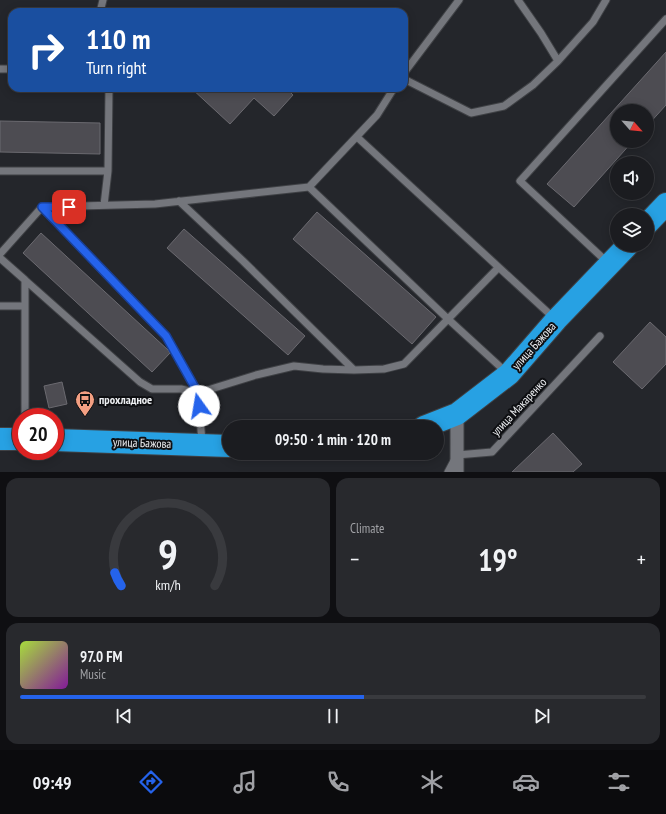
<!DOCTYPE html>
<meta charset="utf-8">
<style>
:root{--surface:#1b1c20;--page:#28292d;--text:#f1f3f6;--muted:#a0a1a5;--line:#393a3e;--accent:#2563eb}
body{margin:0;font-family:"PT Sans Narrow",sans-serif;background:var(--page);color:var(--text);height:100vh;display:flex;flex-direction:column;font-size:15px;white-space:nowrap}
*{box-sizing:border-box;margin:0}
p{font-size:13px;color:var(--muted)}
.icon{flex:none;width:22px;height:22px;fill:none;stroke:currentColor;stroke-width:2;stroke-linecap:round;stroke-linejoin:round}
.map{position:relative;height:472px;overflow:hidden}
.sheet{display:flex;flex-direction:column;gap:6px;padding:6px;background:#0f0f12;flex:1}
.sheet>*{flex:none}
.hud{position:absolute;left:8px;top:8px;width:400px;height:84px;border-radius:12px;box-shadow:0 2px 10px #0003,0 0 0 1px var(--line);background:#1a4fa0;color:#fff;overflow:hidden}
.needle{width:26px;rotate:117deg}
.controls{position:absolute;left:610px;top:104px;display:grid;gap:8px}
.controls a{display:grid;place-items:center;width:44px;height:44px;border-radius:50%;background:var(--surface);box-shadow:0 2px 10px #0003,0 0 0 1px var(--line);font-size:20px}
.speed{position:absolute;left:12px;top:408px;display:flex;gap:8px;font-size:20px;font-weight:700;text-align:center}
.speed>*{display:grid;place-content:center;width:52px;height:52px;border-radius:50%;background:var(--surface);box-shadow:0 2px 10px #0003,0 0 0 1px var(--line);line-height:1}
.speed .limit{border:6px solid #d22;background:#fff;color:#111}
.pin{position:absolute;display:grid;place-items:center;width:34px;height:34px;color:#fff;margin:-17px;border-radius:8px;box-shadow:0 2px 6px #0006}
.me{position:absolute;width:44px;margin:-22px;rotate:347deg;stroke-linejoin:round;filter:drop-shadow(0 0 3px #0008)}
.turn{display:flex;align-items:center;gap:14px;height:84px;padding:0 12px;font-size:18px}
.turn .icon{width:52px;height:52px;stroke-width:2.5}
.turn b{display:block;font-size:28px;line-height:34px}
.big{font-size:30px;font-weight:600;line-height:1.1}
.sheet .card{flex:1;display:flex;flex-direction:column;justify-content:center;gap:6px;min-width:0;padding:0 14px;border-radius:12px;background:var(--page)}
.sheet .dial{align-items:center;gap:0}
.dial svg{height:104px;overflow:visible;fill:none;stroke:var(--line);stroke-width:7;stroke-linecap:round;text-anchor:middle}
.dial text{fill:var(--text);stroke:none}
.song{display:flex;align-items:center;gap:12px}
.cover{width:48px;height:48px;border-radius:6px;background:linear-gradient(135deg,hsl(80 70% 55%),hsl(290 70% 35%))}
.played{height:4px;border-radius:2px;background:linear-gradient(90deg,var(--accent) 55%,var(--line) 55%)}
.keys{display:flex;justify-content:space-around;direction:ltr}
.heat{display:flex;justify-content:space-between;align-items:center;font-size:22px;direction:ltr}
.sheet .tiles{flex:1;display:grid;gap:6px;grid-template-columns:1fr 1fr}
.card:last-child{grid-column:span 2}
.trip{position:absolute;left:222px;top:420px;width:222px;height:40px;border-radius:20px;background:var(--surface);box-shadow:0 2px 10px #0003,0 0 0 1px var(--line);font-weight:600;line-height:40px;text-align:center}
.dock{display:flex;height:64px;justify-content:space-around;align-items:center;background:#0b0b0d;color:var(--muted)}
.dock .icon{width:28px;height:28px}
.dock .current{color:var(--accent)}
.dock b{font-size:18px;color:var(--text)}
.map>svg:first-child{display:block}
.building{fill:#4d4c52;stroke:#6b6a70}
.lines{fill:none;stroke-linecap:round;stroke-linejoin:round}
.lane-casing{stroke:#3f4145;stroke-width:9}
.street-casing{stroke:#3f4145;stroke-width:15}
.highway-casing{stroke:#3f4145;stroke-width:24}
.lane{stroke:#74767c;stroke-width:7}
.street{stroke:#74767c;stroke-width:13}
.highway{stroke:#27a1e3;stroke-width:22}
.route-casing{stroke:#184099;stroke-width:10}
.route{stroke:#2563eb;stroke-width:7}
.labels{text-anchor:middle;stroke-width:4;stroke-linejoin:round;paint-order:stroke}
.street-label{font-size:12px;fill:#eff1f4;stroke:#0e0f12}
.poi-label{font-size:12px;font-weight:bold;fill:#eff1f4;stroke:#0e0f12;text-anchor:start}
</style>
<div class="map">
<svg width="666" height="472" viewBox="0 0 666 472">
<rect width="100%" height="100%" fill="#24262b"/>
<!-- building -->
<path class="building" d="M666,52V105L647,126V111H617V141H633L574,207L547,184Z
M191,88H286L293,95L274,116L254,98L230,124Z
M0,121L100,123V154L0,152Z
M317,212L436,317L412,344L293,239Z
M184,229L305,336L288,355L167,248Z
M41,233L168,350L170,353L152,372L23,253Z
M650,322L666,337V364L642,389L613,362Z
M62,382L67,404L49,408L44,386Z
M553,433L582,464L573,472H512Z"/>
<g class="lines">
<defs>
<path id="lane" d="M100,12L103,0
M558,61L593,22L606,0
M0,69H12
M404,73L459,0
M404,79L471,113L504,106L533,85L558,61L541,33L518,0
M357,137L555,319
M0,171H108
M309,187L448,319L507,373
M104,205L108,171L109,88
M42,207L166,336L198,393L202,442
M0,254L42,207L155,204L309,187L377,115L394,88
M0,258L25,280V417
M607,262L520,181L666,19
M25,280L140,382L152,389H181L198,393L256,375L294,366L323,369L354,370L243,261L179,201
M0,306H25
M354,370L384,369L404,364L498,268
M448,472L457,455L492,452L600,336"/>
<path id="street" d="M457,414V472"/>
<path id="highway" d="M647,224L666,204
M424,427L457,414L509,374L556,320L628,245
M0,439H21
M55,440L229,446"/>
</defs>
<!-- lane casing -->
<use href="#lane" class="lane-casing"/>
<!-- street casing -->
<use href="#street" class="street-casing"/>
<!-- highway casing -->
<use href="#highway" class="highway-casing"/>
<!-- lane -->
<use href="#lane" class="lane"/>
<!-- street -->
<use href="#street" class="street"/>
<!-- highway -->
<use href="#highway" class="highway"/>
</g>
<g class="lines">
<defs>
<path id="route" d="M69,207H42L166,336L198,393L199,406"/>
</defs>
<!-- route casing -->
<use href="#route" class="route-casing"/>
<!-- route -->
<use href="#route" class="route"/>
</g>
<!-- icons -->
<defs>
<symbol id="bus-pin" viewBox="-11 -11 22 30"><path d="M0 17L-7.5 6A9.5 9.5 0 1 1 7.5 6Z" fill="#f39f82" stroke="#0e0f12"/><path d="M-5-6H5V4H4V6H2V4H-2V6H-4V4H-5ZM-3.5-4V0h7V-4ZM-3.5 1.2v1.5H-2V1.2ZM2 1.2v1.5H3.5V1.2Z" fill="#111"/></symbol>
</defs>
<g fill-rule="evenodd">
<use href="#bus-pin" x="74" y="389" width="22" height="30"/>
</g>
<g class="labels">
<!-- street labels -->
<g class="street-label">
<text transform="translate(534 346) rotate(-48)" y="4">улица Бажова</text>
<text transform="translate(519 407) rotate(-47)" y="4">улица Макаренко</text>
<text transform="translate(142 443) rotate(2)" y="4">улица Бажова</text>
</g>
<!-- poi labels -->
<g class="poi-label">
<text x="99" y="404">прохладное</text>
</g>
</g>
</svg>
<div class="controls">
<a><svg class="needle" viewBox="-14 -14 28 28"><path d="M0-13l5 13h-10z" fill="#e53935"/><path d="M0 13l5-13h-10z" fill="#a0a1a5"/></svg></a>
<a><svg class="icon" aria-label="sound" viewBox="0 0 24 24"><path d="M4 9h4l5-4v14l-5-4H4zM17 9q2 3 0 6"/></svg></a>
<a><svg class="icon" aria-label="layers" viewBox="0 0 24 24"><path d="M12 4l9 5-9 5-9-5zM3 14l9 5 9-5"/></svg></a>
</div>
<div class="speed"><div class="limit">20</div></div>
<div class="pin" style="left:69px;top:207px;background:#d93025"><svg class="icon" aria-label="arrive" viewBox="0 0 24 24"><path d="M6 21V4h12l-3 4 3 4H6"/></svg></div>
<svg class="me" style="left:199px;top:406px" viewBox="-20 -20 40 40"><circle r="19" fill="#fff"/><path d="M0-13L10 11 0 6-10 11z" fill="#2563eb"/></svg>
<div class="trip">09:50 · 1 min · 120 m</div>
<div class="hud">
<div class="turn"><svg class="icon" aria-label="right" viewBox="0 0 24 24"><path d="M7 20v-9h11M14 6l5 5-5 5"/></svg><div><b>110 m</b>Turn right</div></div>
</div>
</div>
<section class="sheet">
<div class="tiles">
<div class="card dial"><svg viewBox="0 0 100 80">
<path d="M14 69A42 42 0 1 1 86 69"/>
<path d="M14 69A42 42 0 0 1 9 59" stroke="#2563eb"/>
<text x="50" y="56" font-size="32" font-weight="700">9</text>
<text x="50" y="72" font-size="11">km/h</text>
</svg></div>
<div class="card"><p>Climate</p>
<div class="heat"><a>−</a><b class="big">19°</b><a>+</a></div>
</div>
<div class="card">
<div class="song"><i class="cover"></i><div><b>97.0 FM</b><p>Music</p></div></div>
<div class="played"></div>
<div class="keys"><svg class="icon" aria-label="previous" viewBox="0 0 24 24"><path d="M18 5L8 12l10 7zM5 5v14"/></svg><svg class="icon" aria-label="pause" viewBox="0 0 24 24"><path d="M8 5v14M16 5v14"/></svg><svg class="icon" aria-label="next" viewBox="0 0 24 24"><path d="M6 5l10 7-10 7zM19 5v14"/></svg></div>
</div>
</div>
</section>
<nav class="dock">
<b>09:49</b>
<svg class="icon current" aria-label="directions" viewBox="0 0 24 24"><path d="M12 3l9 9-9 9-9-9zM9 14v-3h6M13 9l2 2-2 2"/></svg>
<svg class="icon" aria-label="music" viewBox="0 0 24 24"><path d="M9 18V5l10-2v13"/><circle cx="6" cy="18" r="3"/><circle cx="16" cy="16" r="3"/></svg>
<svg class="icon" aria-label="phone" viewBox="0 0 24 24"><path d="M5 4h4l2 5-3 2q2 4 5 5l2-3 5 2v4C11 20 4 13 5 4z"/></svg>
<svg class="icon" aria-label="climate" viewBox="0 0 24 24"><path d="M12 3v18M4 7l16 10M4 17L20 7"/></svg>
<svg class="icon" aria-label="car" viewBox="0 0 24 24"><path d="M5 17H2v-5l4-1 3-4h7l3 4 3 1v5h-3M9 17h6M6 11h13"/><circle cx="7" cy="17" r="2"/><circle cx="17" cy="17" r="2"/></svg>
<svg class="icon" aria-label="filters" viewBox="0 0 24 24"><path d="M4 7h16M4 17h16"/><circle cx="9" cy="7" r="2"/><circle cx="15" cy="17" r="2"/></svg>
</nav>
